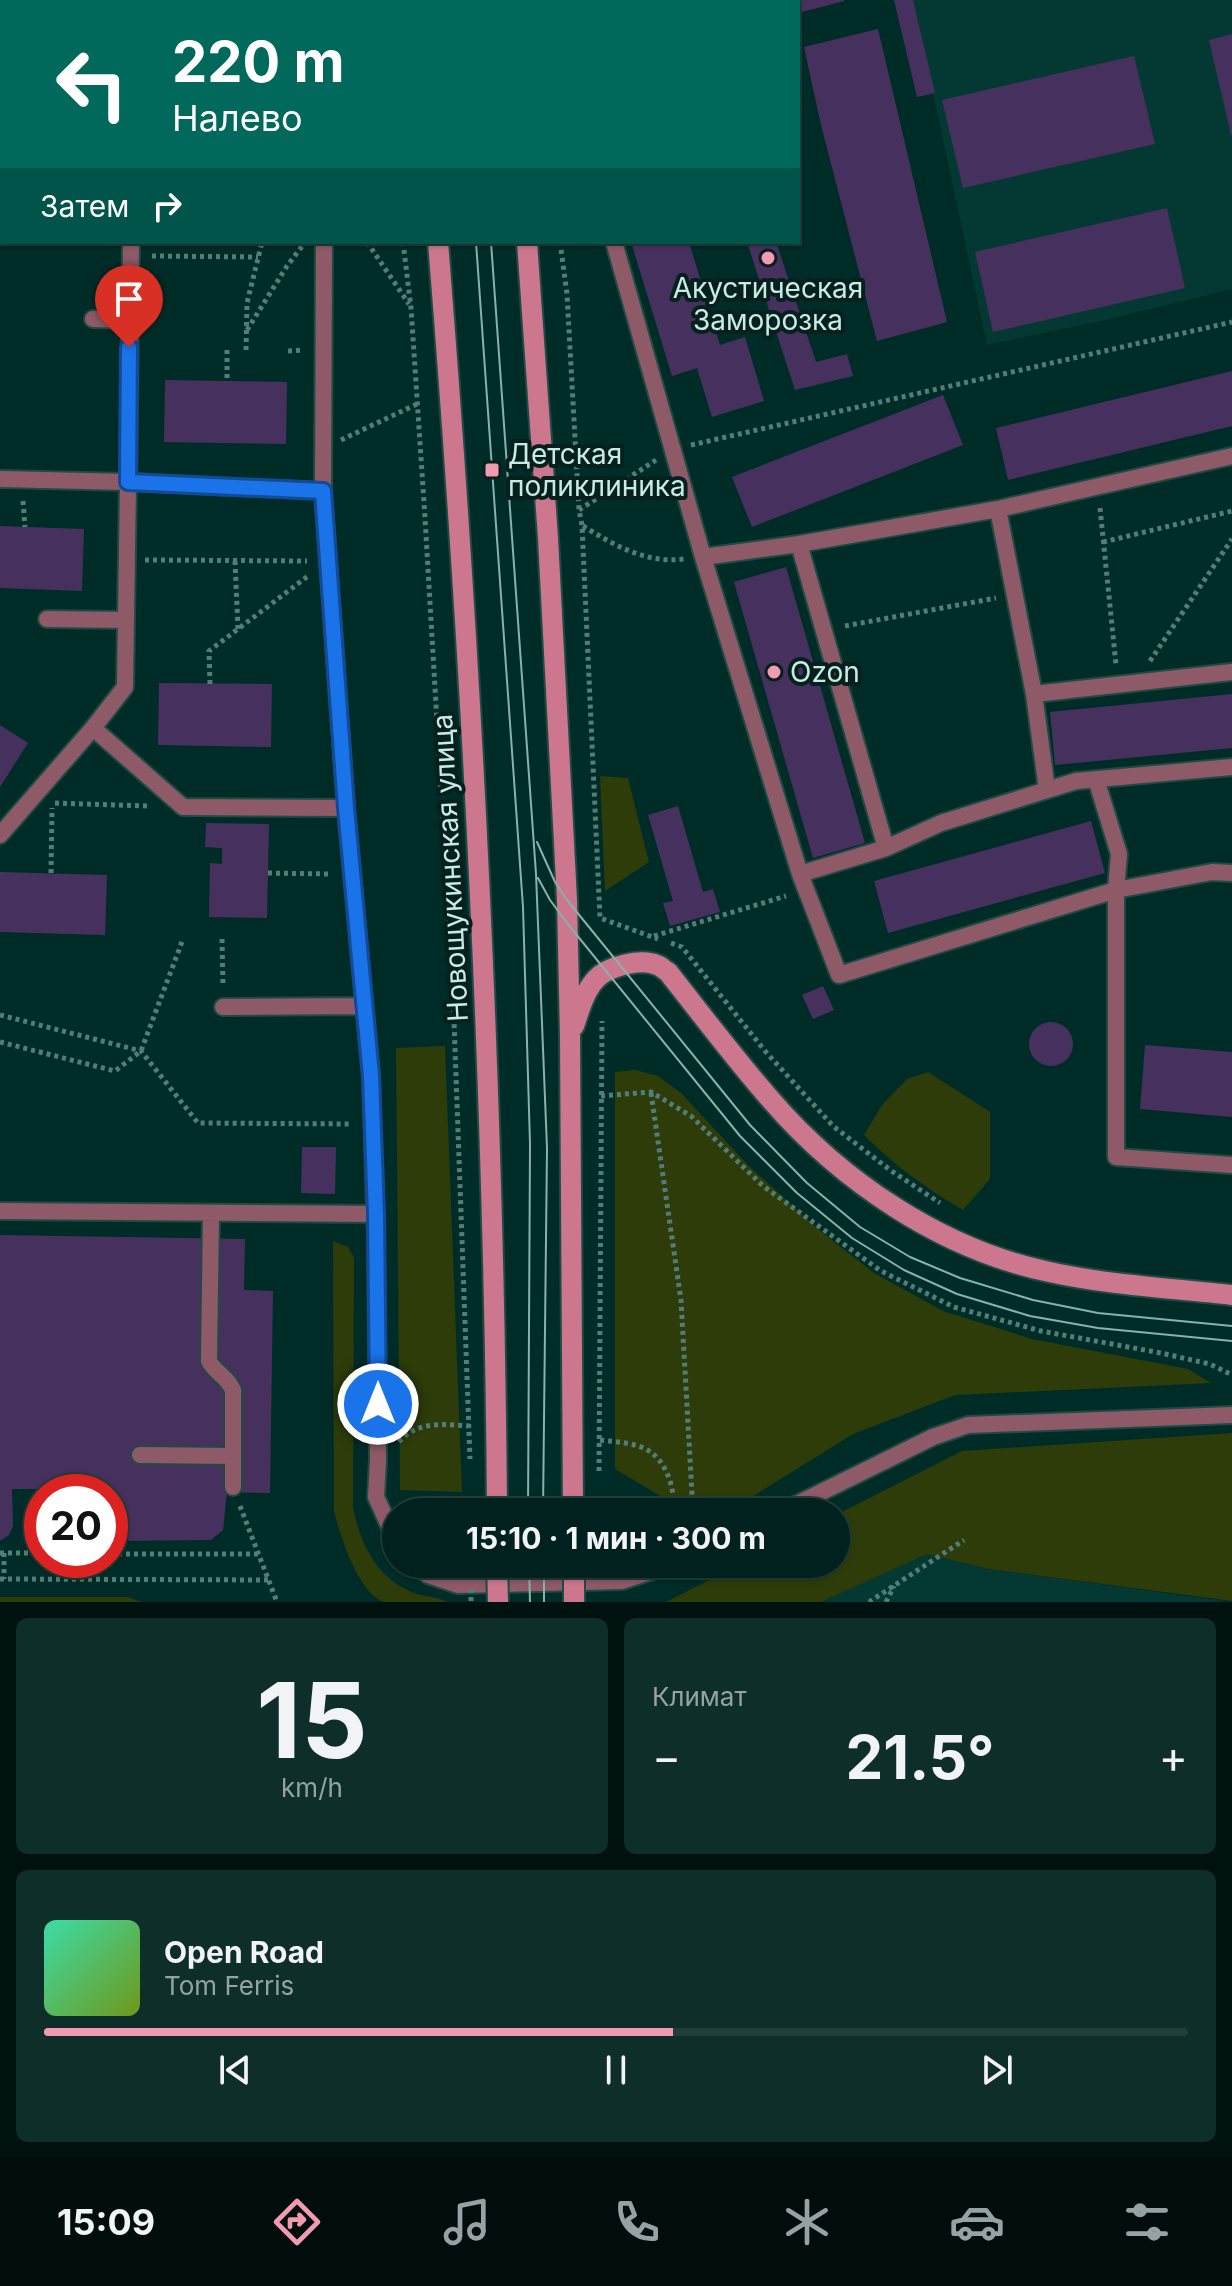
<!DOCTYPE html>
<html lang="ru">
<meta charset="utf-8">
<style>
:root{--surface:#00211d;--page:#0e2e2a;--text:#f1f3f6;--muted:#95a3a4;--line:#223e3b;--accent:#f29aaf}
body{margin:0;font-family:Inter,sans-serif;background:var(--page);color:var(--text);height:100vh;display:flex;flex-direction:column;font-size:30px;white-space:nowrap}
*{box-sizing:border-box;margin:0}
p{font-size:26px;color:var(--muted)}
.icon{flex:none;width:44px;height:44px;fill:none;stroke:currentColor;stroke-width:2;stroke-linecap:round;stroke-linejoin:round}
.map{position:relative;height:1602px;overflow:hidden}
.details{display:flex;flex-direction:column;gap:16px;padding:16px;background:#001210;flex:1}
.details>*{flex:none}
.guide{position:absolute;left:0px;top:0px;width:800px;height:244px;box-shadow:0 2px 6px #0004,0 0 0 2px var(--line);background:#00695c;color:#fff;overflow:hidden}
.speed{position:absolute;left:24px;top:1474px;display:flex;gap:16px;font-size:40px;font-weight:700;text-align:center}
.speed>*{display:grid;place-content:center;width:104px;height:104px;border-radius:50%;background:var(--surface);box-shadow:0 2px 6px #0004,0 0 0 2px var(--line);line-height:1}
.speed .limit{border:12px solid #d22;background:#fff;color:#111}
.pin{position:absolute;display:grid;place-items:center;width:68px;height:68px;color:#fff;margin:-82px -34px;border-radius:50% 50% 50% 0;rotate:-45deg;box-shadow:0 0 8px #0007}
.pin .icon{rotate:45deg}
.me{position:absolute;width:88px;margin:-44px;rotate:0deg;stroke-linejoin:round;filter:drop-shadow(0 0 6px #0008)}
.turn{display:flex;align-items:center;gap:28px;height:168px;padding:0 40px;font-size:36px}
.turn .icon{width:104px;height:104px;stroke-width:2.5}
.turn b{display:block;font-size:56px;line-height:68px}
.then{display:flex;align-items:center;height:76px;padding:0 40px;background:#0003;gap:16px;font-size:30px}
.big{font-size:60px;font-weight:700;line-height:1.1}
.details .tile{flex:1;display:flex;flex-direction:column;justify-content:center;gap:12px;min-width:0;padding:0 28px;border-radius:12px;background:var(--page)}
.details .dial{align-items:center;gap:0}
.dial b{font-size:104px;line-height:1}
.song{display:flex;align-items:center;gap:24px}
.cover{width:96px;height:96px;border-radius:12px;background:linear-gradient(135deg,hsl(160 70% 55%),hsl(80 70% 35%))}
.played{height:8px;border-radius:4px;background:linear-gradient(90deg,var(--accent) 55%,var(--line) 55%)}
.keys{display:flex;justify-content:space-around;direction:ltr}
.heat{display:flex;justify-content:space-between;align-items:center;font-size:44px;direction:ltr}
.details .tiles{flex:1;display:grid;gap:16px;grid-template-columns:1fr 1fr}
.tile:last-child{grid-column:span 2}
.trip{position:absolute;left:382px;top:1498px;width:468px;height:80px;border-radius:40px;background:var(--surface);box-shadow:0 2px 6px #0004,0 0 0 2px var(--line);font-weight:700;line-height:80px;text-align:center}
.tab-bar{display:flex;height:128px;justify-content:space-around;align-items:center;background:#000d0c;color:var(--muted)}
.tab-bar .icon{width:56px;height:56px}
.tab-bar .active{color:var(--accent)}
.tab-bar b{font-size:36px;color:var(--text)}
.map>svg:first-child{display:block}
.built{fill:#043832}
.green{fill:#2e3c0a}
.building{fill:#46315e}
.lines{fill:none;stroke-linecap:round;stroke-linejoin:round}
.lane-casing{stroke:#204b45;stroke-width:20}
.secondary-casing{stroke:#204b45;stroke-width:24}
.path{stroke:#547d78;stroke-width:5;stroke-dasharray:4 4;stroke-linecap:butt}
.lane{stroke:#8f5a67;stroke-width:16}
.secondary{stroke:#cc778d;stroke-width:20}
.tram{stroke:#8ab1ab;stroke-width:2}
.secondary-bridge-casing{stroke:#204b45;stroke-width:24;stroke-linecap:butt}
.path-bridge{stroke:#547d78;stroke-width:5;stroke-dasharray:4 4;stroke-linecap:butt}
.secondary-bridge{stroke:#cc778d;stroke-width:20}
.route-casing{stroke:#114b97;stroke-width:20}
.route{stroke:#1a73e8;stroke-width:14}
.poi-dot{fill:#f29aaf;stroke:#07201d;stroke-width:3}
.labels{text-anchor:middle;stroke-width:8;stroke-linejoin:round;paint-order:stroke}
.poi-label{font-size:28px;fill:#c7ece5;stroke:#07201d;text-anchor:start}
.street-label{font-size:28px;fill:#c7ece5;stroke:#07201d}
</style>
<div class="map">
<svg width="1232" height="1602" viewBox="0 0 1232 1602">
<rect width="100%" height="100%" fill="#002c27"/>
<!-- built -->
<path class="built" d="M913,0H1232V289L1105,320L987,345Z
M927,1554L989,1569L1232,1602H821Z"/>
<!-- green -->
<path class="green" d="M600,776L628,778L649,862L605,891Z
M445,1046L462,1492L400,1490L396,1048Z
M635,1070L658,1076L681,1093L748,1165L818,1229L874,1273L943,1311L1032,1339L1188,1369L1211,1383L955,1395L853,1434L750,1498L723,1510L695,1498L667,1500L615,1469V1072Z
M928,1072L990,1112V1179L963,1210C927,1189 894,1165 864,1135L882,1105L907,1079Z
M333,1241L348,1247L354,1258L353,1507C360,1544 378,1581 417,1594C427,1597 437,1597 447,1602C435,1602 393,1602 384,1602C358,1593 340,1535 334,1511Z
M1232,1433V1601L989,1569L927,1554L821,1602H666L741,1564H836V1515L962,1451Z
M0,1597H128L141,1602H0Z"/>
<!-- building -->
<path class="building" d="M798,0H844V1L798,13Z
M894,0H913L935,93L917,97Z
M878,29L947,322L877,341L821,125L804,47Z
M1232,34V135H1231L1209,40Z
M1134,56L1155,144L963,188L942,100Z
M1167,208L1185,288L993,332L975,252Z
M631,242H689L720,345L745,337L764,401L712,417L697,368L672,376Z
M747,242H776L816,362L847,354L853,376L795,390Z
M1232,371V426L1008,480L996,428Z
M165,380L287,382L286,444L164,442Z
M943,395L963,445L752,527L732,477Z
M0,526L84,529L82,591L0,588Z
M786,567L865,843L813,858L734,582Z
M159,683L272,684L271,747L158,745Z
M1232,694V748L1055,765L1050,712Z
M0,725L28,743L0,787Z
M678,806L703,892L713,889L720,912L670,926L663,903L673,901L648,815Z
M1091,821L1105,873L888,933L874,881Z
M206,823L269,824L267,918L209,917L210,863L222,864V848L205,847Z
M0,872L107,875L105,935L0,932Z
M823,986L834,1010L813,1019L802,995Z
M1029 1044a22 22 0 1 1 44 0a22 22 0 1 1-44 0Z
M1145,1045L1232,1052V1117L1140,1109Z
M302,1147H336L335,1194L301,1193Z
M0,1235L245,1239L244,1290L273,1291L270,1493L227,1492L223,1530L211,1540L110,1541V1492H40V1489H12L13,1526L9,1535L0,1541Z"/>
<g class="lines">
<defs>
<path id="lane" d="M139,2V0
M0,126H2
M324,242L323,491L346,808L371,1076L376,1235L378,1460L376,1497L396,1541
M614,242L703,557L800,874L839,975L1116,890L1212,872L1232,873
M93,319L129,320
M0,479L128,482L131,242
M998,509L1034,694L1232,672
M799,544L886,848
M703,557L799,544L998,509L1232,456
M47,619L125,620
M1034,694L1047,790
M93,728L183,807L346,808
M1096,779L1119,854L1116,890V1157L1232,1165
M0,835L93,728L125,687L128,482L323,491
M800,874L886,848L941,823L1076,781L1232,767
M223,1007L364,1006
M0,1211L376,1214
M211,1213L209,1361C215,1373 227,1376 233,1390V1487
M140,1455L233,1456
M781,1512L933,1437L968,1425L1232,1415
M417,1564L428,1575L458,1585L622,1581L674,1564"/>
<path id="secondary" d="M407,0L408,2
M495,0L496,2
M438,242C472,665 494,1088 497,1512
M527,242L548,538L567,900L570,1037L573,1512
M574,1026C580,1009 584,992 596,979C608,966 641,958 657,965C661,966 664,970 668,972C702,1015 735,1059 771,1100C841,1181 940,1248 1045,1271C1106,1285 1170,1288 1232,1295"/>
</defs>
<!-- lane casing -->
<use href="#lane" class="lane-casing"/>
<!-- secondary casing -->
<use href="#secondary" class="secondary-casing"/>
<!-- path -->
<path class="path" d="M369,0L370,2
M544,0L545,2
M8,2L9,0
M16,2V0
M359,2L360,0
M0,16L2,12
M367,242L409,304
M403,242L411,308L425,518L453,994L470,1459
M560,242L567,294L579,510L582,525L600,918L658,939
M152,256L258,257
M247,330L287,266L303,245
M227,350V381
M246,350L247,303L262,242
M288,351L303,350
M341,440L417,404
M691,445L1232,322
M23,501L25,527
M1100,508L1116,665
M579,510L656,460
M583,526C614,545 646,564 684,559
M1103,542L1232,511
M145,560L307,561
M235,561L238,629
M845,626L996,598
M1150,661L1232,539
M210,684L209,651L308,576
M55,803L149,806
M51,873L52,808
M268,873L331,874
M654,936L786,896
M222,939L223,986
M671,943L682,947L765,1051L833,1126L890,1170L940,1203
M0,1015L141,1051L198,1123L352,1124
M0,1042L115,1071L141,1051L183,939
M651,1093L681,1300L693,1512
M601,1096L651,1092L691,1116L763,1186L881,1271L954,1307L1041,1331L1161,1353L1210,1364L1232,1375
M600,1440C634,1444 657,1443 670,1481C673,1491 674,1502 677,1512
M399,1442C416,1421 445,1424 469,1426
M599,1471L602,1021
M240,1506L277,1602
M0,1553H42
M4,1553V1579
M110,1554H259
M0,1579L269,1580
M869,1602L964,1540
M886,1602L894,1586"/>
<!-- lane -->
<use href="#lane" class="lane"/>
<!-- secondary -->
<use href="#secondary" class="secondary"/>
<!-- tram -->
<path class="tram" d="M447,0V2
M461,0L462,2
M476,242L523,907L530,1144L528,1512
M491,242L536,874L547,1148L543,1512
M537,842L555,882L567,900L750,1125L807,1183L860,1227L910,1257L960,1278L1033,1300L1098,1313L1232,1326
M538,878L550,900L567,923L740,1136L797,1193L852,1238L904,1270L957,1294L1030,1316L1098,1328L1232,1341
M529,1564L530,1602
M544,1564V1602"/>
<defs>
<path id="secondary-bridge" d="M497,1564L498,1602
M574,1564V1602"/>
</defs>
<!-- secondary-bridge casing -->
<use href="#secondary-bridge" class="secondary-bridge-casing"/>
<!-- path-bridge -->
<path class="path-bridge" d="M471,1589V1602"/>
<!-- secondary-bridge -->
<use href="#secondary-bridge" class="secondary-bridge"/>
</g>
<g class="lines">
<defs>
<path id="route" d="M129,347L128,482L323,491L346,808L371,1076L376,1214L378,1404"/>
</defs>
<!-- route casing -->
<use href="#route" class="route-casing"/>
<!-- route -->
<use href="#route" class="route"/>
</g>
<!-- markers -->
<g class="poi-dot">
<circle cx="768" cy="258" r="8"/>
<rect x="484" y="462" width="16" height="16" rx="4"/>
<circle cx="774" cy="672" r="8"/>
</g>
<g class="labels">
<!-- poi labels -->
<g class="poi-label">
<text x="768" y="298" text-anchor="middle">Акустическая<tspan x="768" dy="32">Заморозка</tspan></text>
<text x="508" y="464">Детская<tspan x="508" dy="32">поликлиника</tspan></text>
<text x="790" y="682">Ozon</text>
</g>
<!-- street labels -->
<g class="street-label">
<text transform="translate(450 868) rotate(-93)" y="10">Новощукинская улица</text>
</g>
</g>
</svg>
<div class="speed"><div class="limit">20</div></div>
<div class="pin" style="left:129px;top:347px;background:#d93025"><svg class="icon" aria-label="arrive" viewBox="0 0 24 24"><path d="M6 21V4h12l-3 4 3 4H6"/></svg></div>
<svg class="me" style="left:378px;top:1404px" viewBox="-20 -20 40 40"><circle r="17" fill="#1a73e8" stroke="#fff" stroke-width="3"/><path d="M0-11L8 9 0 5-8 9z" fill="#fff"/></svg>
<div class="trip">15:10 · 1 мин · 300 m</div>
<div class="guide">
<div class="turn"><svg class="icon" aria-label="left" viewBox="0 0 24 24"><path d="M17 20v-9H6M10 6l-5 5 5 5"/></svg><div><b>220 m</b>Налево</div></div>
<div class="then">Затем<svg class="icon" aria-label="right" viewBox="0 0 24 24"><path d="M7 20v-9h11M14 6l5 5-5 5"/></svg></div>
</div>
</div>
<section class="details">
<div class="tiles">
<div class="tile dial"><b>15</b><p>km/h</p></div>
<div class="tile"><p>Климат</p>
<div class="heat"><a>−</a><b class="big">21.5°</b><a>+</a></div>
</div>
<div class="tile">
<div class="song"><i class="cover"></i><div><b>Open Road</b><p>Tom Ferris</p></div></div>
<div class="played"></div>
<div class="keys"><svg class="icon" aria-label="previous" viewBox="0 0 24 24"><path d="M18 5L8 12l10 7zM5 5v14"/></svg><svg class="icon" aria-label="pause" viewBox="0 0 24 24"><path d="M8 5v14M16 5v14"/></svg><svg class="icon" aria-label="next" viewBox="0 0 24 24"><path d="M6 5l10 7-10 7zM19 5v14"/></svg></div>
</div>
</div>
</section>
<nav class="tab-bar">
<b>15:09</b>
<svg class="icon active" aria-label="directions" viewBox="0 0 24 24"><path d="M12 3l9 9-9 9-9-9zM9 14v-3h6M13 9l2 2-2 2"/></svg>
<svg class="icon" aria-label="music" viewBox="0 0 24 24"><path d="M9 18V5l10-2v13"/><circle cx="6" cy="18" r="3"/><circle cx="16" cy="16" r="3"/></svg>
<svg class="icon" aria-label="phone" viewBox="0 0 24 24"><path d="M5 4h4l2 5-3 2q2 4 5 5l2-3 5 2v4C11 20 4 13 5 4z"/></svg>
<svg class="icon" aria-label="climate" viewBox="0 0 24 24"><path d="M12 3v18M4 7l16 10M4 17L20 7"/></svg>
<svg class="icon" aria-label="car" viewBox="0 0 24 24"><path d="M5 17H2v-5l4-1 3-4h7l3 4 3 1v5h-3M9 17h6M6 11h13"/><circle cx="7" cy="17" r="2"/><circle cx="17" cy="17" r="2"/></svg>
<svg class="icon" aria-label="filters" viewBox="0 0 24 24"><path d="M4 7h16M4 17h16"/><circle cx="9" cy="7" r="2"/><circle cx="15" cy="17" r="2"/></svg>
</nav>
